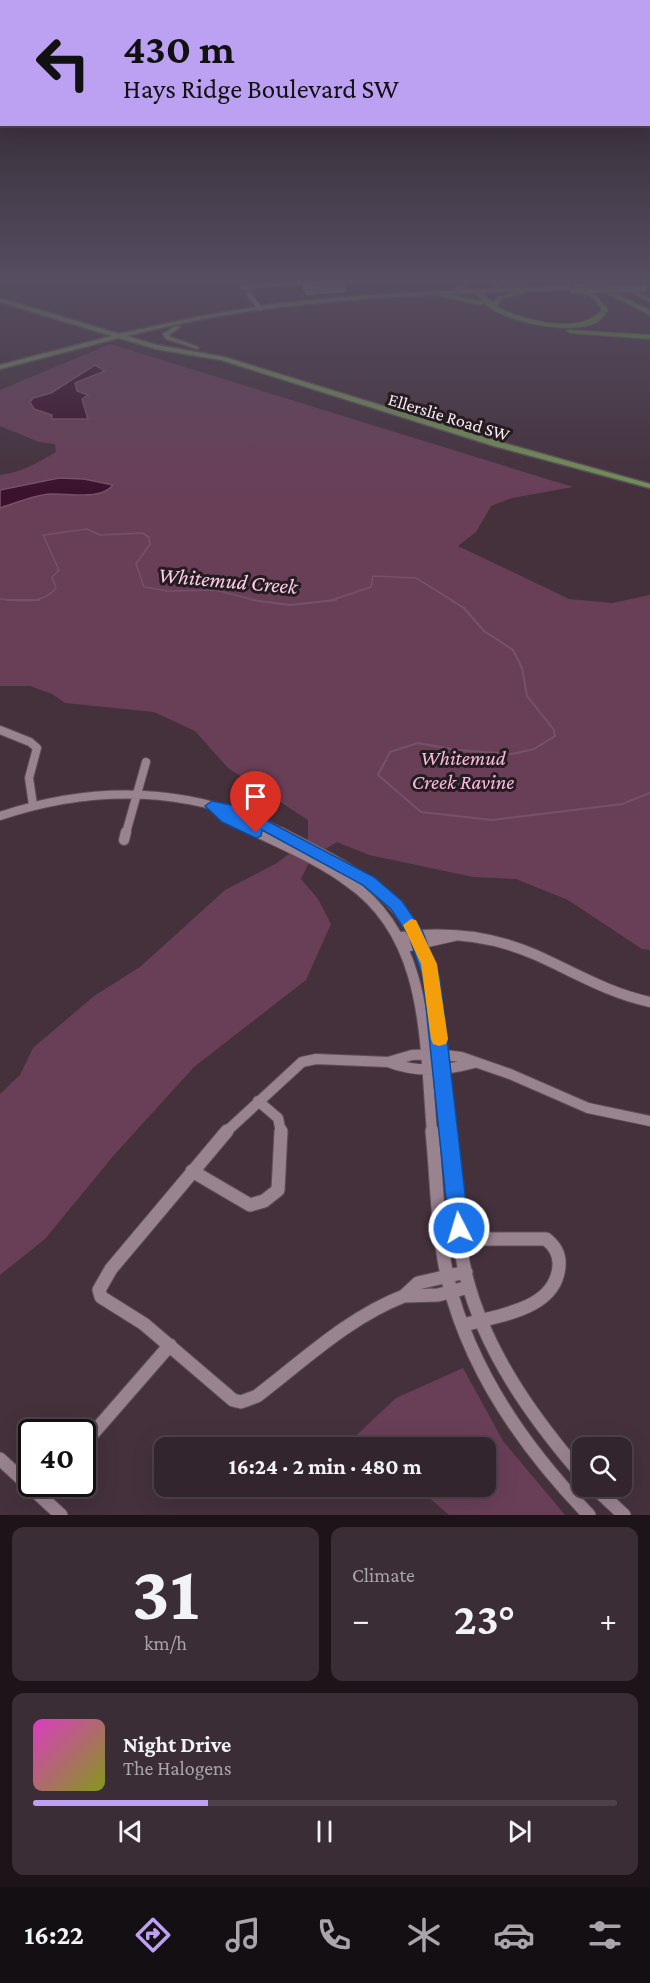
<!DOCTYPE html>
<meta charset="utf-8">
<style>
:root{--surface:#33252d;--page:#3b2d35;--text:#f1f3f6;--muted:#a9a5aa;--line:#4e4249;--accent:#bca0f2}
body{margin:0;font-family:"Crimson Pro",serif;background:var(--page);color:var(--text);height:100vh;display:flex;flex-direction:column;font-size:22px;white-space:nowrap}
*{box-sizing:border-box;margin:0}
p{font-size:20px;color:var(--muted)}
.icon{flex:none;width:33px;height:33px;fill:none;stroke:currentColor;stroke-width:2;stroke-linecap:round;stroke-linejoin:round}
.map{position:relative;height:1515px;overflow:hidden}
.panel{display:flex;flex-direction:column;gap:12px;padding:12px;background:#1c1419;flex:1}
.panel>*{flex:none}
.banner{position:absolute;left:0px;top:0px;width:651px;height:126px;box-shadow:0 6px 24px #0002,0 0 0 2px var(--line);background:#bca0f2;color:#111;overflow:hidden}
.controls{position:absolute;left:572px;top:1437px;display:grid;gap:12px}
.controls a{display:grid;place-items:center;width:60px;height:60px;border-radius:12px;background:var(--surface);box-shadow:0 6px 24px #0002,0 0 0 2px var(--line);font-size:30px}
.speed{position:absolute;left:18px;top:1419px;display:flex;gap:12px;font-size:30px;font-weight:700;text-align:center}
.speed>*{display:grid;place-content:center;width:78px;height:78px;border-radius:50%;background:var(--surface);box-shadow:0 6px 24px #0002,0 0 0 2px var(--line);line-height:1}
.speed .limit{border:3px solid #111;border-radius:9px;background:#fff;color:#111}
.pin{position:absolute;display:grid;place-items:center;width:51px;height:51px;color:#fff;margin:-62px -26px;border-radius:50% 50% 50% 0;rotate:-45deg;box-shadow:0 0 6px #0007}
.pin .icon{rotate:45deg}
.me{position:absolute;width:66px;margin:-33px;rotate:355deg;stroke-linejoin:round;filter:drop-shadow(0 0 4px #0008)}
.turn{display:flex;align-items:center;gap:21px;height:126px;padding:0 24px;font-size:27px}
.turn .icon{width:78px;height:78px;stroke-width:2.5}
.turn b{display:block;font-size:42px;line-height:51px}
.big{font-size:45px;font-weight:700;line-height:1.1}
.panel .widget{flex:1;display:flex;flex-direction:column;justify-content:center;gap:9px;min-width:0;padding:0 21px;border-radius:12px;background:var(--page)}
.panel .dial{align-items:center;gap:0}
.dial b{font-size:78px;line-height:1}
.song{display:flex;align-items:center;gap:18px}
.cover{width:72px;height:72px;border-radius:9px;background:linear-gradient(135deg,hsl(310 70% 55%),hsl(70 70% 35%))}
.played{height:6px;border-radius:3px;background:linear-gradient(90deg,var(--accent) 30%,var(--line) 30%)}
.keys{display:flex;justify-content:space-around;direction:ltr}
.heat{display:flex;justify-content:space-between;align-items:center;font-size:33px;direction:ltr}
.panel .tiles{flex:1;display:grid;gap:12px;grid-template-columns:1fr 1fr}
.widget:last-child{grid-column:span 2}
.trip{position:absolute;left:154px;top:1437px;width:342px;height:60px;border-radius:12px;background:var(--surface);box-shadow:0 6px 24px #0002,0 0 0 2px var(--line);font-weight:700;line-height:60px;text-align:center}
.tabs{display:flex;height:96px;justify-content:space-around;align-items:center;background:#140f12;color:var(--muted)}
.tabs .icon{width:42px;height:42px}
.tabs .active{color:var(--accent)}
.tabs b{font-size:27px;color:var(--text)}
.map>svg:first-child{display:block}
.green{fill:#693f58}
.water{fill:#3c112d;stroke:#745268;stroke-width:1.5}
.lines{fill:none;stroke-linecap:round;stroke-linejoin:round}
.stream-far1{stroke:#745268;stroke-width:1.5}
.stream{stroke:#745268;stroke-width:2}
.minor-far3-casing{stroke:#5f4f59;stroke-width:6}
.minor-far2-casing{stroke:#5f4f59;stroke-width:10}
.minor-far1-casing{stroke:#5f4f59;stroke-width:12}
.minor-casing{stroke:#5f4f59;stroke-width:15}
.major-casing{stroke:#5f4f59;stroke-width:3}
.highway-casing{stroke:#5f4f59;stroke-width:2}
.minor-far3{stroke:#99838f;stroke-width:4.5}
.minor-far2{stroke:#99838f;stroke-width:8}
.minor-far1{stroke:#99838f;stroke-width:10}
.minor{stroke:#99838f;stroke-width:13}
.major{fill:#719156;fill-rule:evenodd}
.highway{fill:#579a30;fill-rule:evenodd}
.major-bridge-casing{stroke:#5f4f59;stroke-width:8;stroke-linecap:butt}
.major-bridge{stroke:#719156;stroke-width:6}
.wall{fill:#cd9bb6}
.shaded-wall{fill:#a77e94}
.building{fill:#eeb4d4;stroke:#a77e94;stroke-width:1.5}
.route{fill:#1a73e8;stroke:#114b97;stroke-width:1.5}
.slow{fill:#f59e0b}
.labels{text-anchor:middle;stroke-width:6;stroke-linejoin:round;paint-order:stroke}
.far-street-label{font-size:18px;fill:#f7eaf1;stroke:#251c21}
.park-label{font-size:21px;font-style:italic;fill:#f9b9dd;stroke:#251c21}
.water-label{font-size:22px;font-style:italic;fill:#fdcce7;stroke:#251c21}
</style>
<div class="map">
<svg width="650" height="1515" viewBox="0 0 650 1515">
<rect width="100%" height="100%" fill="#44313c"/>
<!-- green -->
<path class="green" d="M110,344L573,487L512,498L491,506L476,532L458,546L569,599L612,603L650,595V950L642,949L568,900L516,879L473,877L369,855L337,842L311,858L301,879L318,899L331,924L306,980L194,1067L114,1155L45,1239L0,1275V1094L20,1075L33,1048L94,996L140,967L225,890L277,863L308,839V820L228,768L195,731L154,712L65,703L52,694L30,686H0V475C20,473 39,462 56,452L55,444L39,442L0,426V390Z
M463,1368L503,1441L565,1515H449L418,1488L397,1487L486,1486V1448L344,1447L396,1398Z"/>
<!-- water -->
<path class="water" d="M95,365L105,371L75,383L77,391L88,395L82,399L88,419H52V415L34,409L30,402L33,398L51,393Z
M59,478L84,479L113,485C100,501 69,493 50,494C34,495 16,503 0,508V490Z"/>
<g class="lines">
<!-- stream-far1 -->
<path class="stream-far1" d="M0,599C19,601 43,605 56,588L52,577L59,570L43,535L87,529L100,535L142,533L149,537L150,544L136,564L144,587L168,591L215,590L259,601
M329,601L371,587L373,576L416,578L453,601"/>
<!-- stream -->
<path class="stream" d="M7,600H39
M252,600L290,605L336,600
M451,600L464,608L484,631L513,650L522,668L527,696L554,730L555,736L534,749L512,754L456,750L418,743L390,752L378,775L421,812L492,820L622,804L650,793"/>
<defs>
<path id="minor-far3" d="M249,279V295L260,308
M242,287L313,281"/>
<path id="minor-far2" d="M0,730L30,742L37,748L29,778L33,805
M213,807L227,818L260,833
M0,816C95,784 193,786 283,833
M126,833L146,762"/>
<path id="minor-far1" d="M257,832C288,847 321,861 349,882C430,938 424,1044 432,1132
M280,832C318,852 361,871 391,903C445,958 442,1058 450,1132
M124,840L126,832
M401,937C447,931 493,936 536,955C574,972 608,993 650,1002
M405,947L454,936
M388,1062C416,1073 445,1071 474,1063
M258,1101L278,1118L281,1132
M226,1132L302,1062L316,1059L388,1062L412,1055L436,1054L461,1057L510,1074L588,1108L650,1121"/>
<path id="minor" d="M227,1131L111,1269L99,1290L101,1297L144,1324L233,1400L241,1402L257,1396C303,1361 349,1317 404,1296
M432,1131C437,1180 437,1231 448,1280C470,1370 525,1449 589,1515
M449,1131C455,1178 455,1229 466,1276C485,1351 532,1417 582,1475
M192,1171L250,1205L264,1201L278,1190L281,1131
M443,1239H546C555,1246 560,1254 559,1266C556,1310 498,1315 464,1325
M466,1272L418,1283L404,1296L438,1295L469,1287
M82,1446L170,1345
M0,1459L61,1515
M593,1486L624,1515
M41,1494L50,1484"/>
<path id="major" d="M464,279H470L467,286L458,290L568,286L571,288L568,290C470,293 371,295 273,308C223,314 174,324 126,336L157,345L224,357L500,442L650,484V488L494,446L221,360L156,349L119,338L0,369V365L112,336L0,302V298L119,334L202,316L273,304L357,296L452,291L462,285Z
M479,279H486L504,287L499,288Z
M175,326L180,327L169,335L170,337L198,347V349L166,339L163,334Z"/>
<path id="highway" d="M563,279C579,278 599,297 608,310C606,313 602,318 599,321C576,336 516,323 493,310C485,305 479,297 472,291L475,289L483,293L493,303L497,297L523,291V293L501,299L497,307C523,320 579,336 602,310L595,300Z
M579,279H586L650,310V315Z
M602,279H609L650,298V302Z
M441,293L481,301L484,303L481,305L439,296V294Z
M568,330L650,335V339L570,333L567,331Z"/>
</defs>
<!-- minor-far3 casing -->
<use href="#minor-far3" class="minor-far3-casing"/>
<!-- minor-far2 casing -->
<use href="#minor-far2" class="minor-far2-casing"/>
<!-- minor-far1 casing -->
<use href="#minor-far1" class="minor-far1-casing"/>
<!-- minor casing -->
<use href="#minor" class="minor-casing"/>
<!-- major casing -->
<use href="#major" class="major-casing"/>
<!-- highway casing -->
<use href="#highway" class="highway-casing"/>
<!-- minor-far3 -->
<use href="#minor-far3" class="minor-far3"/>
<!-- minor-far2 -->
<use href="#minor-far2" class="minor-far2"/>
<!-- minor-far1 -->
<use href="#minor-far1" class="minor-far1"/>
<!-- minor -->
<use href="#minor" class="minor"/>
<!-- major -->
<use href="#major" class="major"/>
<!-- highway -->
<use href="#highway" class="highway"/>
<defs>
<path id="major-bridge" d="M573,291L644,288"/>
</defs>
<!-- major-bridge casing -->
<use href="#major-bridge" class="major-bridge-casing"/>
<!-- major-bridge -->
<use href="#major-bridge" class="major-bridge"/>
</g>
<!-- wall -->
<path class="wall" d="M303,280L346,282V292L307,295L303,289Z"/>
<!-- shaded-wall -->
<path class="shaded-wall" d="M346,282V292L307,295V286Z"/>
<!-- building -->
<path class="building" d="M311,279H343L346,282L307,286L303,280Z"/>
<!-- sky -->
<linearGradient id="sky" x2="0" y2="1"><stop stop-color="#251b21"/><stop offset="0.57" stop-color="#564e61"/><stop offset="1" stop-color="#564e61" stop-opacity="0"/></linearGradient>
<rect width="650" height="491" fill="url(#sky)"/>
<!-- route -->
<path class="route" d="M212,801L236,806L258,816L374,877L402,901L422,930L440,978L469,1228L466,1235L459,1238L452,1235L449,1228L423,978L409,936L391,909L363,885L262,830L261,836L256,838L222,822L205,806Z"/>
<!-- slow -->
<path class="slow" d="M411,919L416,920L437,964L448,1039L446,1044L439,1046L433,1044L431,1039L421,964L403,925Z"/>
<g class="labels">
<!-- far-street labels -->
<g class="far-street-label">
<text transform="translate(449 417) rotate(17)" y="6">Ellerslie Road SW</text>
</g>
<!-- park labels -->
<g class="park-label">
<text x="463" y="765">Whitemud<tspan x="463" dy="24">Creek Ravine</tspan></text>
</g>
<!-- water labels -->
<g class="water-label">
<text transform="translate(228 580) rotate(5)" y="8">Whitemud Creek</text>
</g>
</g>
</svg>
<div class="controls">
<a><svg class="icon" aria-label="search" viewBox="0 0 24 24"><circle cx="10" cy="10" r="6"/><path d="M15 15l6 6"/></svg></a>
</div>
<div class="speed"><div class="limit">40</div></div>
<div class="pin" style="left:256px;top:833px;background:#d93025"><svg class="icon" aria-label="arrive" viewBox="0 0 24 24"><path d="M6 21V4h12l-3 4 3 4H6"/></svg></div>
<svg class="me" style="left:459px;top:1228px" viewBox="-20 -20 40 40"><circle r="17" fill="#1a73e8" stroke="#fff" stroke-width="3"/><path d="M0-11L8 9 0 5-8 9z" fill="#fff"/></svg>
<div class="trip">16:24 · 2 min · 480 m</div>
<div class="banner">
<div class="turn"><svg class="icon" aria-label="left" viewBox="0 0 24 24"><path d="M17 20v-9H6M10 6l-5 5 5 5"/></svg><div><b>430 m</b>Hays Ridge Boulevard SW</div></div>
</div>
</div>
<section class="panel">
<div class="tiles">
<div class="widget dial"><b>31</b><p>km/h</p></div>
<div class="widget"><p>Climate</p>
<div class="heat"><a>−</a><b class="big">23°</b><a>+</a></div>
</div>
<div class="widget">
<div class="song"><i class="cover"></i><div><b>Night Drive</b><p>The Halogens</p></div></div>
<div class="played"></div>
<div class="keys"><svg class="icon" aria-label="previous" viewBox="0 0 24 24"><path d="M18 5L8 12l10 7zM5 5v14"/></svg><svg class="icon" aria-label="pause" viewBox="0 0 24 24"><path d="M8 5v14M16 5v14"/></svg><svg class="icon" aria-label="next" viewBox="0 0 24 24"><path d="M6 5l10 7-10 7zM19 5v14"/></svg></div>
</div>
</div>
</section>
<nav class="tabs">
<b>16:22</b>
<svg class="icon active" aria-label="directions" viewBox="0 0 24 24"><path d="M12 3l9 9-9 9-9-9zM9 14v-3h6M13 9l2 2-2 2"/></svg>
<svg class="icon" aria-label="music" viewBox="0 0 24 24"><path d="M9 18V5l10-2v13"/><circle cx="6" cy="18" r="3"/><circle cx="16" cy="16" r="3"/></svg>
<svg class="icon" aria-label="phone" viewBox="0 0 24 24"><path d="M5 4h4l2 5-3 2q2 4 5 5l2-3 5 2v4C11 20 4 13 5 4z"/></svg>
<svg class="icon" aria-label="climate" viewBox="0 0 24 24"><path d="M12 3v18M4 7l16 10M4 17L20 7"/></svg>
<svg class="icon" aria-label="car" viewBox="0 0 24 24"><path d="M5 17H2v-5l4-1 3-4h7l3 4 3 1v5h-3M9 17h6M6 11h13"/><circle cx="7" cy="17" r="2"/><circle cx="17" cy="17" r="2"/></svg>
<svg class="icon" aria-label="filters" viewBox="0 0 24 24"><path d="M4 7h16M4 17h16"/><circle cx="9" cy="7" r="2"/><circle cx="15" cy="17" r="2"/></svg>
</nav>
